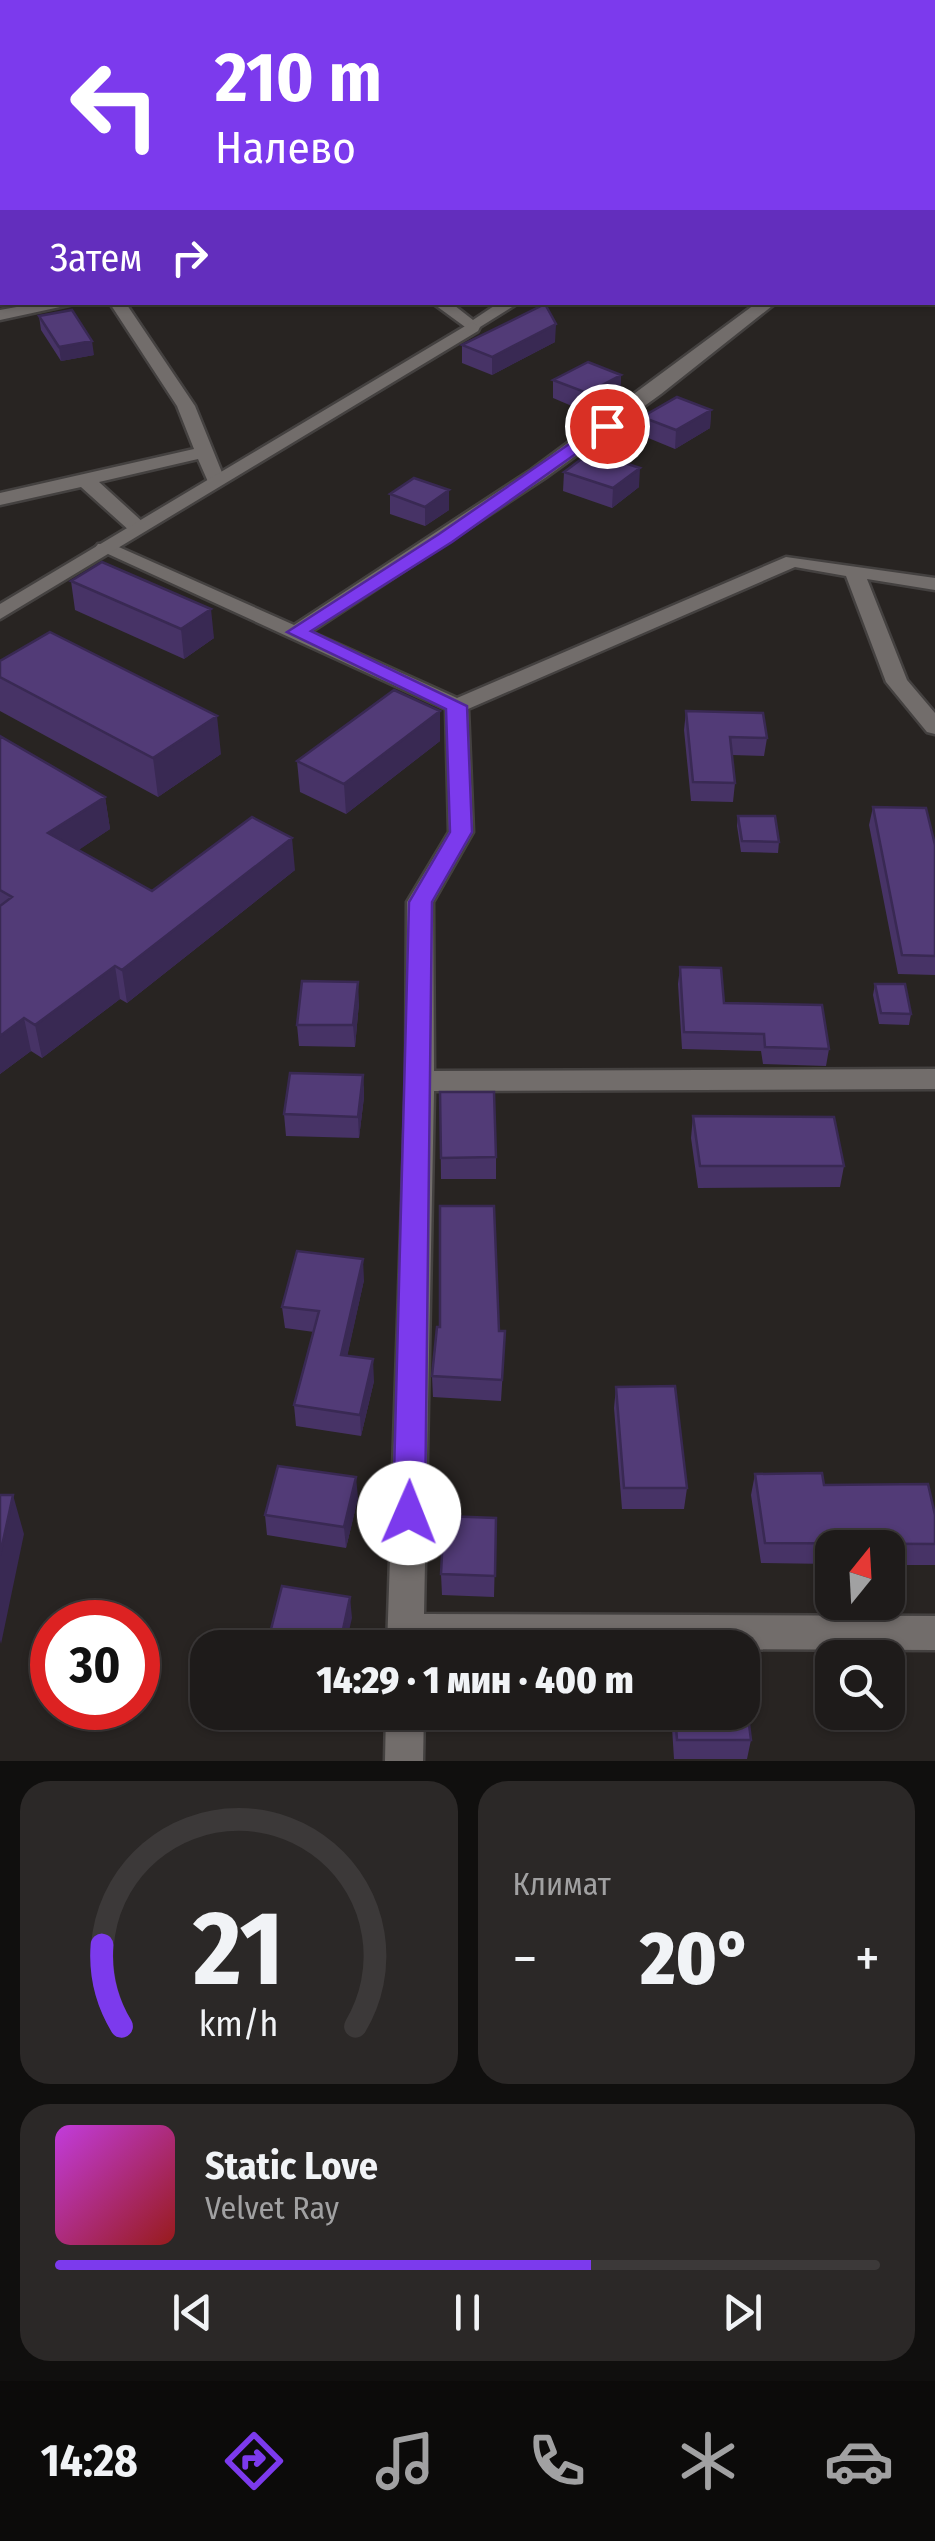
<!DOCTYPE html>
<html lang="ru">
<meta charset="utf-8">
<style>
:root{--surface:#1e1b1a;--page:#2b2827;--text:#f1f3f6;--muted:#a1a1a2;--line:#3c3939;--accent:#7c3aed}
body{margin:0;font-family:"Fira Sans Condensed",sans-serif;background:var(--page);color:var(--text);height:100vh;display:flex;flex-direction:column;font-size:38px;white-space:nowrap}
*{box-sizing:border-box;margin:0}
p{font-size:32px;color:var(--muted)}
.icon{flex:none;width:55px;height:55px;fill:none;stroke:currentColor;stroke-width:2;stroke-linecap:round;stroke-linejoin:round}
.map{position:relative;height:1761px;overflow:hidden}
.sheet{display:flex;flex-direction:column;gap:20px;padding:20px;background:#100f0e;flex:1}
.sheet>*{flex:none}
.guide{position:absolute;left:0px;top:0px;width:935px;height:305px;box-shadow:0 2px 8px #0004,0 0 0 2px var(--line);background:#7c3aed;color:#fff;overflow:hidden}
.needle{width:65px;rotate:18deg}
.fabs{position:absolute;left:815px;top:1530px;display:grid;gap:20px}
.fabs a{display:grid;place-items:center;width:90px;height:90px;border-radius:20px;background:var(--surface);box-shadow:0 2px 8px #0004,0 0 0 2px var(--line);font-size:50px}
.speed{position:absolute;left:30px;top:1600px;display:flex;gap:20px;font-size:50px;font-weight:700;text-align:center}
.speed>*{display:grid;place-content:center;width:130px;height:130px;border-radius:50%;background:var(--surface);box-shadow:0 2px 8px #0004,0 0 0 2px var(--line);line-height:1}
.speed .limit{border:15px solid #d22;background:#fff;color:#111}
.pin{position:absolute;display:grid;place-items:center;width:85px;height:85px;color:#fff;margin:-42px;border:5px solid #fff;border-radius:50%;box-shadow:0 2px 10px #0007}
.me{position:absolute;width:110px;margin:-55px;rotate:1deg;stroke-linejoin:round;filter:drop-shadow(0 0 8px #0008)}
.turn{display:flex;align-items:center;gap:35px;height:210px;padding:0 50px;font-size:45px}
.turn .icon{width:130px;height:130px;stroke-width:2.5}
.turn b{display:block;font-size:70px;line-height:85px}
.then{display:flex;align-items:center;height:95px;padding:0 50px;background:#0003;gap:20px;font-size:38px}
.big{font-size:75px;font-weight:800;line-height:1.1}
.sheet .card{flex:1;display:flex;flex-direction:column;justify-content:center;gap:15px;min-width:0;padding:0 35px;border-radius:30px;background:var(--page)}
.sheet .dial{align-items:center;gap:0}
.dial svg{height:260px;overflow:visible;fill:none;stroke:var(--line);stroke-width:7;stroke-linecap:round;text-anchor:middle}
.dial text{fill:var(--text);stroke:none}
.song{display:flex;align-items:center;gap:30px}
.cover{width:120px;height:120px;border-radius:15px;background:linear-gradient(135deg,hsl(290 70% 55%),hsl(0 70% 35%))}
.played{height:10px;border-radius:5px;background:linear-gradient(90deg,var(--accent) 65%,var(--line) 65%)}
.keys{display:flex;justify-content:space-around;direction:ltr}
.heat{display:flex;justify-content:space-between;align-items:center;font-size:55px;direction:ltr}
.sheet .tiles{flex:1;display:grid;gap:20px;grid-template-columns:1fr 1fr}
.card:last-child{grid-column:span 2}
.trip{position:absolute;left:190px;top:1630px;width:570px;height:100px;border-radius:30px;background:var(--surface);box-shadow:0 2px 8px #0004,0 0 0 2px var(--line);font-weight:800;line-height:100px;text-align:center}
.tab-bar{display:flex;height:160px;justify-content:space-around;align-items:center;background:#0c0b0a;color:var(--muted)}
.tab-bar .icon{width:70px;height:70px}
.tab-bar .selected{color:var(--accent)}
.tab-bar b{font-size:45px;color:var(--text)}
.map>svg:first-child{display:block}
.green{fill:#274e34}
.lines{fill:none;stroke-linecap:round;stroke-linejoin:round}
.minor-casing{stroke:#444140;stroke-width:5}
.tertiary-casing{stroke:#444140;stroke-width:5}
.minor{fill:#726d6b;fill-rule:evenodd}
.tertiary{fill:#726d6b;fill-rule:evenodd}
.wall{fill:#473366}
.shaded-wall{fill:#392953}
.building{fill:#523b77;stroke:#392953;stroke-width:2.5}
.route{fill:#7c3aed;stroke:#51269a;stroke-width:2.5}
</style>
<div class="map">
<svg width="935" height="1761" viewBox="0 0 935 1761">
<rect width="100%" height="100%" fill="#282422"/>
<!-- green -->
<path class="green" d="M530,0H935V163L932,2H529Z"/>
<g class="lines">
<defs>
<path id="minor" d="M0,163H2V173H0Z
M44,302H83L0,320V310Z
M109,302H125L195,406L225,480L223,484H209L198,459L99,482L145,524L148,528L138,534L131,532L81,487L0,505V493L194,449L177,406Z
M431,302H450L473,320L500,302H520L472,332Z
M758,302H777L661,394L545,478L311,632L457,698L786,557L935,578V590L867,579L907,680L935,713V734L927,732L886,682L846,576L795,567L468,709L473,832L433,902L434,1071L935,1069V1089L434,1091L424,1614L935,1616V1650L387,1648L406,1081L407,902L449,832L446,709L95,548L98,544H112L294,625L531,470Z
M386,1712H424L423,1761H385Z"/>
<path id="tertiary" d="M0,89H2V97H0Z
M472,322L480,327L478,331L0,619V604Z"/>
</defs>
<!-- minor casing -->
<use href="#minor" class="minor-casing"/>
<!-- tertiary casing -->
<use href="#tertiary" class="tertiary-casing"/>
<!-- minor -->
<use href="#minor" class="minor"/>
<!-- tertiary -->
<use href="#tertiary" class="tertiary"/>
</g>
<!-- wall -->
<path class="wall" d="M39,316L94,355L61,361L41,330Z
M555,342L492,375L462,363V345Z
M621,375L620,393L586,412L553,398V380Z
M711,410L710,428L675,449L641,435L642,417Z
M564,472L639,487L612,508L563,491Z
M390,494L449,510L425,526L390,514Z
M71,581L214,638L184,659L75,610Z
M0,661L221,754L158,797L0,711Z
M440,711V741L346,814L300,792L297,761Z
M686,711L767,738L764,756L732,755L735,783L733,802L691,801L684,730Z
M0,736L105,797L110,829L78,850L152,891L295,870L127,1003L120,999L42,1058L31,1051L0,1074Z
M873,807L935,845V975L898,974L869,825Z
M738,816L779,842L778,853L741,852L737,826Z
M680,967L724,1003L829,1049L826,1066L763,1064L761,1051L682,1049L678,984Z
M875,984L911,1014L909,1025L879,1024L873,995Z
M359,1003L355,1047L299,1046L297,1025Z
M363,1075L364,1097L359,1138L286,1136L284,1114Z
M440,1092L496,1157V1179H441Z
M693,1116L844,1166L840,1187L698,1188L691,1138Z
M364,1280L347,1356L374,1381L361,1436L296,1426L294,1405L314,1332L285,1328L282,1307Z
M499,1331L504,1353L501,1401L433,1397L432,1376Z
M616,1387L687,1488L684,1509H622L614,1408Z
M755,1474L824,1485L935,1515V1565H888V1548H832V1564L761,1563L751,1495Z
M358,1498L346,1548L267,1535L265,1515Z
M496,1518L494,1597L442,1595L441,1574Z
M671,1712H742L751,1740L747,1759H674Z"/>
<!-- shaded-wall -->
<path class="shaded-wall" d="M556,324L555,342L492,375V357Z
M92,341L94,355L61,361L59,347Z
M621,375L620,393L586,412L587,393Z
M711,410L710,428L675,449L676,430Z
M640,468L639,487L612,508L613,488Z
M449,490V510L425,526V507Z
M211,609L214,638L184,659L181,629Z
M440,711V741L346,814L344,784Z
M217,716L221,754L158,797L153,758Z
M105,797L110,829L55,866L48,833Z
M292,838L295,870L127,1003L122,970Z
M115,966L120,999L42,1058L35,1025Z
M358,982L359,1003L355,1047L353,1025Z
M24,1018L31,1051L0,1074V1036Z
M363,1075L364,1097L359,1138L358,1117Z
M363,1259L364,1280L343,1376L341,1355Z
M373,1359L374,1381L361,1436L360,1415Z
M356,1477L358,1498L346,1548L344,1527Z
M13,1495L24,1534L1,1644L0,1640V1555Z
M350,1597L352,1618L345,1648H339Z"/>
<!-- building -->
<path class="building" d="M0,96H2V136L0,132Z
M545,304L556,324L492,357L462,345Z
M72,310L92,341L59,347L39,316Z
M588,362L621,375L587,393L553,380Z
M677,397L711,410L676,430L642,417Z
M591,452L640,468L613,488L564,472Z
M414,478L449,490L425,507L390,494Z
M102,562L211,609L181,629L71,581Z
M50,632L217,716L153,758L0,677V661Z
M394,690L440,711L344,784L297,761Z
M686,711L763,713L767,738L730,737L735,783L693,782Z
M0,736L105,797L48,833L152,891L252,817L292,838L122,970L115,966L35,1025L24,1018L0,1036V906L12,897L0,890Z
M873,807L926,808L935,845V956L902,955Z
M738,816H775L779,842L742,841Z
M680,967L721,968L724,1003L822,1005L829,1049L765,1047L764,1034L684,1032Z
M302,981L358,982L353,1025H297Z
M875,984H905L911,1014L881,1013Z
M290,1073L363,1075L358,1117L284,1114Z
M440,1092H494L496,1157L441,1158Z
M693,1116L834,1117L844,1166H700Z
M440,1206H494L499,1331H505L502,1380L432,1376L437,1327H440Z
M297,1251L363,1259L341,1355L373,1359L360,1415L294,1405L319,1311L282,1307Z
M675,1386L687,1488H624L616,1387Z
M278,1466L356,1477L344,1527L265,1515Z
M822,1473L824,1485L928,1484L935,1515V1544L765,1543L755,1474Z
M0,1495H13L0,1555Z
M444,1516L496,1518L495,1576L441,1574Z
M282,1586L350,1597L339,1648H286L267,1645Z
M742,1669L751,1740H677L675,1712H742Z"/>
<!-- route -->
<path class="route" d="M601,422L615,426L452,542L311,631L467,706L472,832L432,902L425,1513L420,1523L409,1527L398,1523L393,1513L409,902L450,832L446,709L287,632L439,534Z"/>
</svg>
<div class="fabs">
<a><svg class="needle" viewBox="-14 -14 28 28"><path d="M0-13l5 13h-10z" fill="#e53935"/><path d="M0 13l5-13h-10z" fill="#a1a1a2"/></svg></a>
<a><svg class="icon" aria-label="search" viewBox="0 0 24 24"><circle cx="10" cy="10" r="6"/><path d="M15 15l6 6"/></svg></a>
</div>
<div class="speed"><div class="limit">30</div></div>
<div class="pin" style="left:607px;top:426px;background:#d93025"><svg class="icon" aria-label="arrive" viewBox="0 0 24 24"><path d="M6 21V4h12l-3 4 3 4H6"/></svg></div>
<svg class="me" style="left:409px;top:1513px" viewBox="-20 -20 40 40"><circle r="19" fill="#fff"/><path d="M0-13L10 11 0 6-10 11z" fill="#7c3aed"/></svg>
<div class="trip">14:29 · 1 мин · 400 m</div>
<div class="guide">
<div class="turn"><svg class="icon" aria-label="left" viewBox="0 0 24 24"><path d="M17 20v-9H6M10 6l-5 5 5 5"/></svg><div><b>210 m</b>Налево</div></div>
<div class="then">Затем<svg class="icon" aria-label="right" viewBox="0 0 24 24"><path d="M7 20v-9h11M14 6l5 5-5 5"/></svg></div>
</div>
</div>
<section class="sheet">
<div class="tiles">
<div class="card dial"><svg viewBox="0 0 100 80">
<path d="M14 69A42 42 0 1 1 86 69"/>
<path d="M14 69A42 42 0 0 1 8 44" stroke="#7c3aed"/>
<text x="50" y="56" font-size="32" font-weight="700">21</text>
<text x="50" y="72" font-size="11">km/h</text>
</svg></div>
<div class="card"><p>Климат</p>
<div class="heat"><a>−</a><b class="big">20°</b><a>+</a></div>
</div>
<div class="card">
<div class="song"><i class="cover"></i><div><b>Static Love</b><p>Velvet Ray</p></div></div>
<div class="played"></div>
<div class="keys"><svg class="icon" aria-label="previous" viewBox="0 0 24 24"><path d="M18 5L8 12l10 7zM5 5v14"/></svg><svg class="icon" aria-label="pause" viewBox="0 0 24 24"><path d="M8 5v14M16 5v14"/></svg><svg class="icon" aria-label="next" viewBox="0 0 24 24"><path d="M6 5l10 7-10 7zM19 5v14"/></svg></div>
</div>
</div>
</section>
<nav class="tab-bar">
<b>14:28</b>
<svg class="icon selected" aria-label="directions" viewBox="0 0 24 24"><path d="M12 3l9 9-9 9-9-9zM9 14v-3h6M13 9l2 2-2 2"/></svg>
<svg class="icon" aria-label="music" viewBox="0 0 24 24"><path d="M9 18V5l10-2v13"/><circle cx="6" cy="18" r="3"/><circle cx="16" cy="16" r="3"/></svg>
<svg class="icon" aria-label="phone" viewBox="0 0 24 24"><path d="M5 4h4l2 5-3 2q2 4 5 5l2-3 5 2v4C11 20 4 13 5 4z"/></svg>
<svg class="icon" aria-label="climate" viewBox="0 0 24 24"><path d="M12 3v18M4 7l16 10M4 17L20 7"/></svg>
<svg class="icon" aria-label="car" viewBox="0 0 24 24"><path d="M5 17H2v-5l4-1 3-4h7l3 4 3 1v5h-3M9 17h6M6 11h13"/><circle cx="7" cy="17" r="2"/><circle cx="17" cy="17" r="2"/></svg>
</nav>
